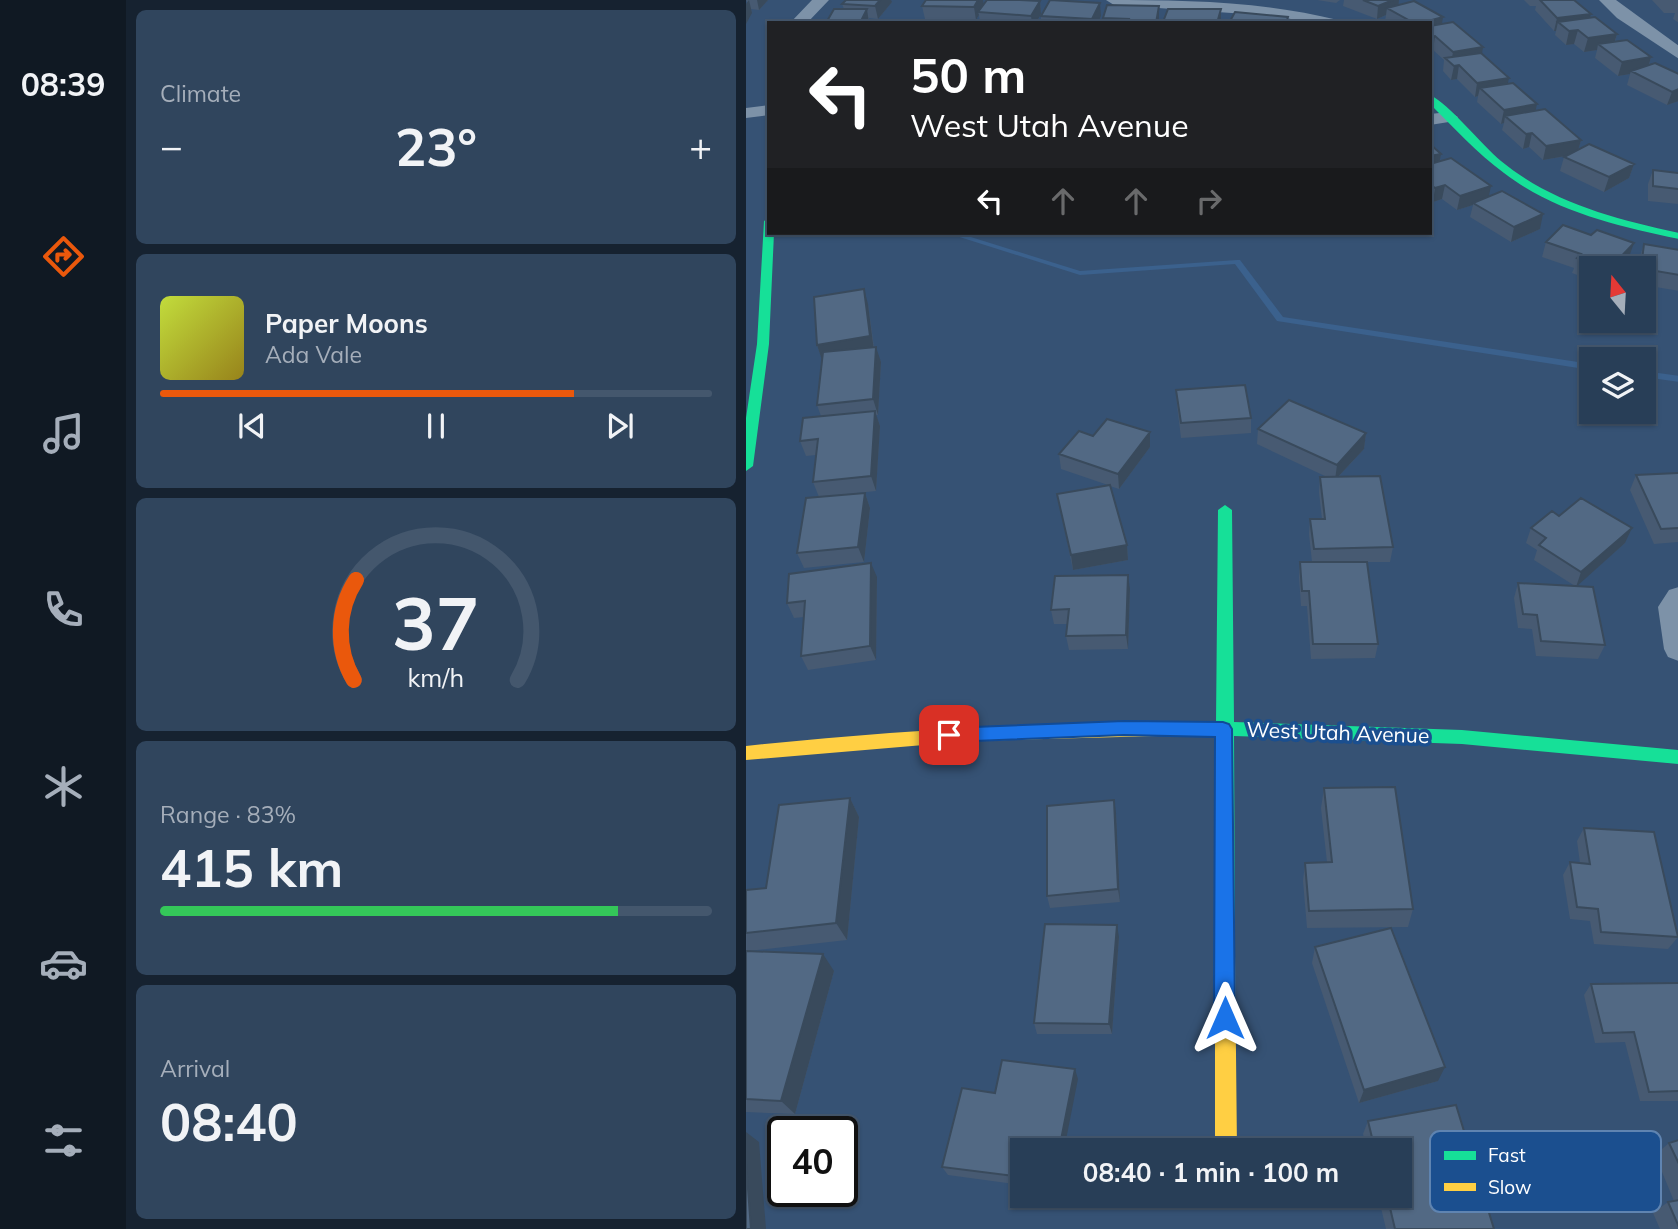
<!DOCTYPE html>
<meta charset="utf-8">
<style>
:root{--surface:#283e57;--page:#30455d;--text:#f1f3f6;--muted:#a5aeba;--line:#44576d;--accent:#ea580c}
body{margin:0;font-family:Mulish,sans-serif;background:var(--page);color:var(--text);height:100vh;display:flex;flex-direction:column;font-size:26px;white-space:nowrap}
*{box-sizing:border-box;margin:0}
p{font-size:23px;color:var(--muted)}
.icon{flex:none;width:38px;height:38px;fill:none;stroke:currentColor;stroke-width:2;stroke-linecap:round;stroke-linejoin:round}
.map{position:relative;flex:1;overflow:hidden}
.side{display:flex;flex-direction:column;gap:10px;padding:10px;background:#162230;width:620px}
.side>*{flex:none}
.guide{position:absolute;left:21px;top:21px;width:665px;height:214px;border-radius:0px;box-shadow:0 2px 5px #0004,0 0 0 2px var(--line);background:#202124;color:#fff;overflow:hidden}
.needle{width:46px;rotate:342deg}
.tools{position:absolute;left:833px;top:256px;display:grid;gap:14px}
.tools a{display:grid;place-items:center;width:77px;height:77px;border-radius:0px;background:var(--surface);box-shadow:0 2px 5px #0004,0 0 0 2px var(--line);font-size:35px}
.speed{position:absolute;left:21px;top:1116px;display:flex;gap:14px;font-size:35px;font-weight:700;text-align:center}
.speed>*{display:grid;place-content:center;width:91px;height:91px;border-radius:50%;background:var(--surface);box-shadow:0 2px 5px #0004,0 0 0 2px var(--line);line-height:1}
.speed .limit{border:4px solid #111;border-radius:10px;background:#fff;color:#111}
.pin{position:absolute;display:grid;place-items:center;width:60px;height:60px;color:#fff;margin:-30px;border-radius:14px;box-shadow:0 4px 10px #0006}
.me{position:absolute;width:77px;margin:-38px;rotate:0deg;stroke-linejoin:round;filter:drop-shadow(0 0 5px #0008)}
.turn{display:flex;align-items:center;gap:24px;height:147px;padding:0 28px;font-size:32px}
.turn .icon{width:91px;height:91px;stroke-width:2.5}
.turn b{display:block;font-size:49px;line-height:60px}
.lanes{display:flex;align-items:center;height:66px;padding:0 28px;background:#0003;justify-content:center;gap:35px;direction:ltr}
.lanes .off{opacity:.35}
.big{font-size:52px;font-weight:700;line-height:1.1}
.side .card{flex:1;display:flex;flex-direction:column;justify-content:center;gap:10px;min-width:0;padding:0 24px;border-radius:10px;background:var(--page)}
.side .dial{align-items:center;gap:0}
.dial svg{height:182px;overflow:visible;fill:none;stroke:var(--line);stroke-width:7;stroke-linecap:round;text-anchor:middle}
.dial text{fill:var(--text);stroke:none}
.song{display:flex;align-items:center;gap:21px}
.cover{width:84px;height:84px;border-radius:10px;background:linear-gradient(135deg,hsl(70 70% 55%),hsl(50 70% 35%))}
.played{height:7px;border-radius:4px;background:linear-gradient(90deg,var(--accent) 75%,var(--line) 75%)}
.keys{display:flex;justify-content:space-around;direction:ltr}
.heat{display:flex;justify-content:space-between;align-items:center;font-size:38px;direction:ltr}
.charge{height:10px;border-radius:5px;background:linear-gradient(90deg,#34c759 83%,var(--line) 0)}
.trip{position:absolute;left:264px;top:1138px;width:402px;height:70px;border-radius:0px;background:var(--surface);box-shadow:0 2px 5px #0004,0 0 0 2px var(--line);font-weight:700;line-height:70px;text-align:center}
main{display:flex;flex:1;min-height:0}
.tab-bar{display:flex;flex-direction:column;width:126px;justify-content:space-around;align-items:center;background:#101923;color:var(--muted)}
.tab-bar .icon{width:49px;height:49px}
.tab-bar .active{color:var(--accent)}
.tab-bar b{font-size:32px;color:var(--text)}
.map>svg:first-child{display:block}
.lines{fill:none;stroke-linecap:round;stroke-linejoin:round}
.stream{fill:#3b618d;fill-rule:evenodd}
.street{fill:#7d92a8;fill-rule:evenodd}
.fast{fill:#16e098;fill-rule:evenodd}
.slow{fill:#ffcf43;fill-rule:evenodd}
.wall{fill:#475a72}
.shaded-wall{fill:#394a5c}
.building{fill:#526984;stroke:#394a5c;stroke-width:2}
.route{fill:#1a73e8;stroke:#114b97;stroke-width:2}
.labels{text-anchor:middle;stroke-width:7;stroke-linejoin:round;paint-order:stroke}
.street-label{font-size:21px;fill:#fff;stroke:#1b4f8f}
.key{fill:#1b4f8f;stroke:#5f84b1;stroke-width:2}
.key-label{font-size:19px;fill:#fff}
</style>
<main>
<nav class="tab-bar">
<b>08:39</b>
<svg class="icon active" aria-label="directions" viewBox="0 0 24 24"><path d="M12 3l9 9-9 9-9-9zM9 14v-3h6M13 9l2 2-2 2"/></svg>
<svg class="icon" aria-label="music" viewBox="0 0 24 24"><path d="M9 18V5l10-2v13"/><circle cx="6" cy="18" r="3"/><circle cx="16" cy="16" r="3"/></svg>
<svg class="icon" aria-label="phone" viewBox="0 0 24 24"><path d="M5 4h4l2 5-3 2q2 4 5 5l2-3 5 2v4C11 20 4 13 5 4z"/></svg>
<svg class="icon" aria-label="climate" viewBox="0 0 24 24"><path d="M12 3v18M4 7l16 10M4 17L20 7"/></svg>
<svg class="icon" aria-label="car" viewBox="0 0 24 24"><path d="M5 17H2v-5l4-1 3-4h7l3 4 3 1v5h-3M9 17h6M6 11h13"/><circle cx="7" cy="17" r="2"/><circle cx="17" cy="17" r="2"/></svg>
<svg class="icon" aria-label="filters" viewBox="0 0 24 24"><path d="M4 7h16M4 17h16"/><circle cx="9" cy="7" r="2"/><circle cx="15" cy="17" r="2"/></svg>
</nav>
<section class="side">
<div class="card"><p>Climate</p>
<div class="heat"><a>−</a><b class="big">23°</b><a>+</a></div>
</div>
<div class="card">
<div class="song"><i class="cover"></i><div><b>Paper Moons</b><p>Ada Vale</p></div></div>
<div class="played"></div>
<div class="keys"><svg class="icon" aria-label="previous" viewBox="0 0 24 24"><path d="M18 5L8 12l10 7zM5 5v14"/></svg><svg class="icon" aria-label="pause" viewBox="0 0 24 24"><path d="M8 5v14M16 5v14"/></svg><svg class="icon" aria-label="next" viewBox="0 0 24 24"><path d="M6 5l10 7-10 7zM19 5v14"/></svg></div>
</div>
<div class="card dial"><svg viewBox="0 0 100 80">
<path d="M14 69A42 42 0 1 1 86 69"/>
<path d="M14 69A42 42 0 0 1 15 25" stroke="#ea580c"/>
<text x="50" y="56" font-size="32" font-weight="700">37</text>
<text x="50" y="72" font-size="11">km/h</text>
</svg></div>
<div class="card"><p>Range · 83%</p><b class="big">415 km</b><div class="charge"></div></div>
<div class="card"><p>Arrival</p><b class="big">08:40</b></div>
</section>
<div class="map">
<svg width="933" height="1229" viewBox="0 0 933 1229">
<rect width="100%" height="100%" fill="#365274"/>
<g class="lines">
<!-- stream -->
<path class="stream" d="M201,233H212L334,271L491,260H494L537,317L845,364V370L531,321L489,264L334,275Z
M898,371L933,376V382L898,377Z"/>
<!-- street -->
<path class="street" d="M66,0H83L61,23H44Z
M360,0C438,0 516,1 592,20L594,23H563L531,16L368,5Z
M853,0H870L933,46V59L871,18Z
M23,105V115L0,118V108Z
M703,112L712,117L709,121L684,125V114Z
M933,587V661L922,657L918,649L912,607L923,590Z"/>
<!-- fast -->
<path class="fast" d="M684,95C703,104 736,145 755,161C806,203 869,219 933,233V239C872,226 809,212 758,173C731,153 708,128 684,104Z
M23,218V233H28L23,344L7,466L0,471V418L11,344L18,221Z
M479,505L486,510L488,722L716,730L933,750V764L716,744L488,736L489,956L486,963L479,966L472,963L469,956L470,736L444,733L441,728L444,723L470,722L472,510Z"/>
<!-- slow -->
<path class="slow" d="M394,721H450L456,723L459,728L456,733L450,735L225,741L0,760V746C131,732 262,724 394,721Z
M479,946L486,949L489,956L491,1150H469V956L472,949Z"/>
</g>
<!-- wall -->
<path class="wall" d="M0,0H22L13,10L5,9L6,13Z
M180,0H237V5L294,1L295,14L290,23H234L233,15L230,20L179,19L176,6Z
M571,0H594L590,3Z
M598,0H653L652,5L696,24L736,54L762,84L790,111L835,140L832,150L888,164L883,178L858,192L814,171L818,157L821,156L797,160L783,147L777,149L756,130L758,123L755,124L731,102L732,96L729,97L711,79L705,80L697,71L698,60L687,50H684V23H643L639,21L640,15L631,19L597,6Z
M778,0H828L843,18L871,34L869,42L905,57L903,65L933,74V101L921,105L881,85L884,74L872,76L849,58L851,50L838,52L828,44L820,45L809,35L810,31H808L789,10L790,6H784Z
M906,0H933V23L927,19L929,13H918Z
M146,2L132,19L123,18L124,22L98,9L96,4Z
M295,16H355L352,23H295Z
M357,18L414,19L413,23H358Z
M684,144L694,161L743,196L794,229L765,242L724,217L727,205L711,210L696,199L687,202L684,200Z
M907,170L933,173V204L902,201V184Z
M800,242L883,257L873,268H845V280L826,273L828,268L796,257Z
M898,244L933,250V291L898,285V268H892L893,259Z
M122,304L128,347L135,362L132,415H130L134,426L130,491L73,497L67,482L70,455L60,456L54,441L75,416L71,405L76,359L71,345Z
M430,390L505,418V433L435,438L431,405Z
M512,429L620,433L618,449L592,477L647,547L644,562H621L632,644L629,658L565,659L561,606H555L553,577L554,562H566L563,534L564,519H576L573,492L574,477H581L511,444Z
M404,447L373,489L364,486L381,545L382,560L327,570L311,494L362,485L315,469L313,454Z
M933,473V542L908,544L884,490L890,475Z
M119,493L124,508L118,562L58,568L51,553Z
M813,516L879,543L830,586L859,645L852,659L790,656L786,629L772,628L768,598L772,583L829,586L788,560L791,550L780,543L785,528Z
M131,577L130,660L62,670L55,656L58,617L48,618L41,603Z
M384,589L382,649L323,650L320,636L321,624H308L305,610Z
M578,788L667,909L662,927L561,928L557,881L559,863L581,862L575,808Z
M104,798L113,817L101,940L2,951L88,971L49,1114L0,1112V890L20,888Z
M370,813L374,902L304,908L301,896Z
M838,828L932,937L922,949L848,944L844,921L824,919L817,875L824,862L834,863L831,841Z
M373,937L366,1034H291L288,1023Z
M569,947L692,1081L613,1103L566,963Z
M933,983V1101H894L879,1042L849,1043L838,995L845,984Z
M332,1079L276,1150V1185L202,1175L196,1167L249,1093Z
M622,1121L748,1229H640L632,1195H654V1150H621L617,1134Z
M933,1140V1229H914L907,1213L922,1202L928,1201L909,1155L923,1143Z"/>
<!-- shaded-wall -->
<path class="shaded-wall" d="M3,0L6,13L0,24V4Z
M11,0H22L13,10Z
M134,0H145L146,2L132,19L129,6Z
M232,0H237L238,7L232,12L233,15L230,20L228,7Z
M647,0H653L652,10L641,8L640,15L631,19L632,6Z
M294,1L295,14L290,23H286L285,16Z
M354,3L355,16L352,23H346V19Z
M413,6V23H410Z
M121,9L123,23H114Z
M475,9V23H471Z
M845,14L841,27L812,22L810,31H808L811,18Z
M697,17L695,30L684,33V23H675Z
M832,30L828,44L820,45L823,31Z
M871,34L867,47L852,44L851,50L838,52L842,38Z
M689,36L687,50H684V37Z
M737,47L735,61L705,64L707,52Z
M905,57L901,71H885L884,74L872,76L876,62Z
M713,65L711,79L705,80L708,66Z
M763,78L760,92L734,88L732,96L729,97L731,83Z
M933,89V101L921,105L926,92Z
M791,104L788,118L759,116L758,123L755,124L758,110Z
M786,133L783,147L777,149L780,134Z
M835,140L831,154L797,160L800,146Z
M695,154L692,169L684,170V156Z
M888,164L883,178L858,192L863,177Z
M699,185L696,199L687,202L689,188Z
M745,186L742,200L727,203V205L711,210L714,196Z
M797,214L794,229L765,242L768,227Z
M888,243L883,257L873,268H864Z
M118,289L122,304L128,351L76,360L71,345Z
M130,347L135,362L132,415L127,399Z
M129,411L134,426L130,491L125,476Z
M404,432V447L373,489L372,474Z
M620,433L618,449L589,480L591,465Z
M119,493L124,508L118,562L112,547Z
M886,528L879,543L830,587L835,572Z
M381,545L382,560L327,570L325,555Z
M125,563L131,577L130,660L124,646Z
M382,575L384,589L382,649L380,635Z
M104,798L113,817L101,940L90,923Z
M368,800L370,813L374,902L372,889Z
M371,925L373,937L366,1034L363,1024Z
M77,954L88,971L49,1114L35,1101Z
M699,1067L692,1081L613,1103L618,1090Z
M329,1069L332,1079L318,1150H313Z
M0,1132L13,1142L20,1229H5L0,1162Z"/>
<!-- building -->
<path class="building" d="M100,0H134L129,6L96,4Z
M180,0H232L228,7L176,6Z
M241,0H274L294,1L285,16L232,12Z
M304,0L354,3L346,19L295,16Z
M617,0H647L632,6Z
M794,0H828L845,14L811,18Z
M668,1L697,17L675,23H668L641,8Z
M361,5L413,6L410,23H382L383,19L357,18Z
M88,9H121L114,23H80Z
M422,9H475L471,23L417,22Z
M489,12L542,17L540,23H483Z
M849,17L871,34L842,38L832,30L823,31L812,22Z
M707,22L737,47L707,52L689,36L684,37V26Z
M881,40L905,57L876,62L852,44Z
M735,53L763,78L731,83L713,65L708,66L699,58Z
M909,63L933,74V89L926,92L885,71Z
M767,83L791,104L758,110L734,88Z
M799,109L835,140L800,146L786,133L780,134L759,116Z
M684,144L695,154L684,156Z
M843,144L888,164L863,177L818,157Z
M705,158L745,186L714,196L699,185L689,188L684,184V164Z
M907,170L933,173V189L907,186Z
M756,191L797,214L768,227L727,203Z
M817,225L845,235L851,230L888,243L864,268H857L831,258L835,254L800,242Z
M898,244L933,250V275L898,269V268H895Z
M118,289L124,336L71,345L68,297Z
M130,347L127,399L71,405L77,352Z
M499,385L505,418L435,423L430,390Z
M543,400L620,433L591,465L512,429Z
M129,411L125,476L67,482L72,439L54,441L57,418Z
M361,419L404,432L372,474L313,454L333,431L347,436Z
M933,473V528L915,529L890,475Z
M634,476L647,547L568,549L564,519H579L574,477Z
M364,485L381,545L325,555L311,494Z
M119,493L112,547L51,553L60,498Z
M835,498L886,528L835,572L793,545L800,538L785,528L806,511L813,516Z
M554,562H621L632,644H567L563,591H556Z
M125,563L124,646L55,656L59,601L41,603L43,574Z
M382,575L380,635L320,636L323,609L305,610L309,576Z
M772,583L847,587L859,645L795,641L791,615L777,614Z
M649,787L667,909L563,911L559,863L586,862L578,788Z
M104,798L90,923L0,933V890L20,888L33,805Z
M368,800L372,889L301,896V806Z
M838,828L908,832L932,937L855,932L852,909L831,907L824,862L844,864Z
M299,924L371,925L363,1024L288,1023Z
M645,928L699,1067L618,1090L569,947Z
M0,951L77,954L35,1101L0,1099Z
M933,983V1091L903,1092L888,1032L857,1033L845,984Z
M256,1060L329,1069L313,1150H276V1177L196,1167L216,1088L249,1093Z
M710,1105L748,1229H649L641,1195H654V1150H629L622,1121Z
M933,1140V1164L923,1143Z
M0,1162L5,1229H0Z
M933,1200V1227L922,1202Z"/>
<!-- route -->
<path class="route" d="M378,721L477,722L483,724L486,729L489,1018L486,1026L479,1029L471,1026L468,1018L469,737L378,735L203,742L197,740L195,735L197,730L203,728Z"/>
<g class="labels">
<!-- street labels -->
<g class="street-label">
<text transform="translate(592 733) rotate(2)" y="7">West Utah Avenue</text>
</g>
</g>
<!-- legend -->
<rect x="684" y="1131" width="231" height="81" rx="10" class="key"/>
<rect x="698" y="1151" width="32" height="9" fill="#16e098"/>
<rect x="698" y="1183" width="32" height="8" fill="#ffcf43"/>
<g class="key-label">
<text x="742" y="1162">Fast</text>
<text x="742" y="1194">Slow</text>
</g>
</svg>
<div class="tools">
<a><svg class="needle" viewBox="-14 -14 28 28"><path d="M0-13l5 13h-10z" fill="#e53935"/><path d="M0 13l5-13h-10z" fill="#a5aeba"/></svg></a>
<a><svg class="icon" aria-label="layers" viewBox="0 0 24 24"><path d="M12 4l9 5-9 5-9-5zM3 14l9 5 9-5"/></svg></a>
</div>
<div class="speed"><div class="limit">40</div></div>
<div class="pin" style="left:203px;top:735px;background:#d93025"><svg class="icon" aria-label="arrive" viewBox="0 0 24 24"><path d="M6 21V4h12l-3 4 3 4H6"/></svg></div>
<svg class="me" style="left:479px;top:1018px" viewBox="-20 -20 40 40"><path d="M0-17L14 15 0 8-14 15z" fill="#1a73e8" stroke="#fff" stroke-width="4"/></svg>
<div class="trip">08:40 · 1 min · 100 m</div>
<div class="guide">
<div class="turn"><svg class="icon" aria-label="left" viewBox="0 0 24 24"><path d="M17 20v-9H6M10 6l-5 5 5 5"/></svg><div><b>50 m</b>West Utah Avenue</div></div>
<div class="lanes"><svg class="icon" aria-label="left" viewBox="0 0 24 24"><path d="M17 20v-9H6M10 6l-5 5 5 5"/></svg><svg class="icon off" aria-label="ahead" viewBox="0 0 24 24"><path d="M12 20V5M6 11l6-6 6 6"/></svg><svg class="icon off" aria-label="ahead" viewBox="0 0 24 24"><path d="M12 20V5M6 11l6-6 6 6"/></svg><svg class="icon off" aria-label="right" viewBox="0 0 24 24"><path d="M7 20v-9h11M14 6l5 5-5 5"/></svg></div>
</div>
</div>
</main>
